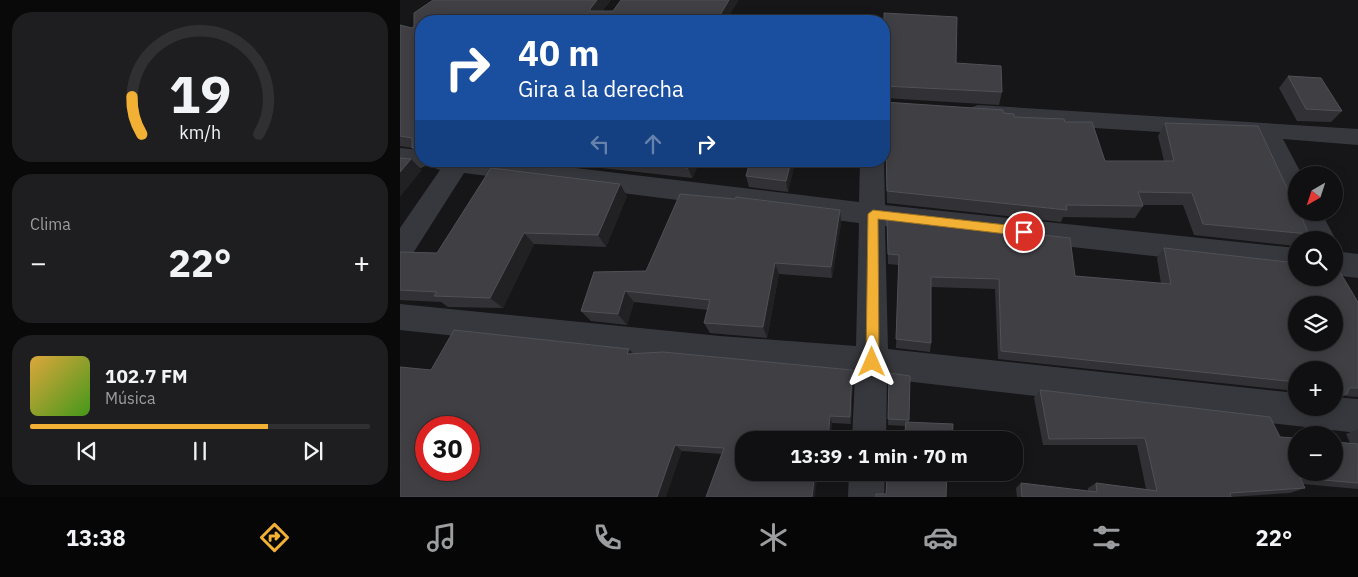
<!DOCTYPE html>
<html lang="es">
<meta charset="utf-8">
<style>
:root{--surface:#101012;--page:#1e1e20;--text:#f1f3f6;--muted:#9c9d9f;--line:#303032;--accent:#f2b134}
body{margin:0;font-family:"IBM Plex Sans",sans-serif;background:var(--page);color:var(--text);height:100vh;display:flex;flex-direction:column;font-size:19px;white-space:nowrap}
*{box-sizing:border-box;margin:0}
p{font-size:16px;color:var(--muted)}
.icon{flex:none;width:28px;height:28px;fill:none;stroke:currentColor;stroke-width:2;stroke-linecap:round;stroke-linejoin:round}
.map{position:relative;flex:1;overflow:hidden}
.details{display:flex;flex-direction:column;gap:12px;padding:12px;background:#09090a;width:400px}
.details>*{flex:none}
.banner{position:absolute;left:15px;top:15px;width:475px;height:152px;border-radius:20px;box-shadow:0 2px 12px #0003,0 0 0 1px var(--line);background:#1a4fa0;color:#fff;overflow:hidden}
.needle{width:32px;rotate:219deg}
.fabs{position:absolute;left:888px;top:166px;display:grid;gap:10px}
.fabs a{display:grid;place-items:center;width:55px;height:55px;border-radius:50%;background:var(--surface);box-shadow:0 2px 12px #0003,0 0 0 1px var(--line);font-size:25px}
.speed{position:absolute;left:15px;top:416px;display:flex;gap:10px;font-size:25px;font-weight:700;text-align:center}
.speed>*{display:grid;place-content:center;width:65px;height:65px;border-radius:50%;background:var(--surface);box-shadow:0 2px 12px #0003,0 0 0 1px var(--line);line-height:1}
.speed .limit{border:8px solid #d22;background:#fff;color:#111}
.pin{position:absolute;display:grid;place-items:center;width:42px;height:42px;color:#fff;margin:-21px;border:2px solid #fff;border-radius:50%;box-shadow:0 1px 5px #0007}
.me{position:absolute;width:55px;margin:-28px;rotate:0deg;stroke-linejoin:round;filter:drop-shadow(0 0 4px #0008)}
.turn{display:flex;align-items:center;gap:18px;height:105px;padding:0 20px;font-size:22px}
.turn .icon{width:65px;height:65px;stroke-width:2.5}
.turn b{display:block;font-size:35px;line-height:42px}
.lanes{display:flex;align-items:center;height:48px;padding:0 20px;background:#0003;justify-content:center;gap:25px;direction:ltr}
.lanes .off{opacity:.35}
.big{font-size:38px;font-weight:700;line-height:1.1}
.details .widget{flex:1;display:flex;flex-direction:column;justify-content:center;gap:8px;min-width:0;padding:0 18px;border-radius:20px;background:var(--page)}
.details .dial{align-items:center;gap:0}
.dial svg{height:130px;overflow:visible;fill:none;stroke:var(--line);stroke-width:7;stroke-linecap:round;text-anchor:middle}
.dial text{fill:var(--text);stroke:none}
.song{display:flex;align-items:center;gap:15px}
.cover{width:60px;height:60px;border-radius:8px;background:linear-gradient(135deg,hsl(40 70% 55%),hsl(100 70% 35%))}
.played{height:5px;border-radius:2px;background:linear-gradient(90deg,var(--accent) 70%,var(--line) 70%)}
.keys{display:flex;justify-content:space-around;direction:ltr}
.heat{display:flex;justify-content:space-between;align-items:center;font-size:28px;direction:ltr}
.trip{position:absolute;left:335px;top:431px;width:288px;height:50px;border-radius:20px;background:var(--surface);box-shadow:0 2px 12px #0003,0 0 0 1px var(--line);font-weight:700;line-height:50px;text-align:center}
.tabs{display:flex;height:80px;justify-content:space-around;align-items:center;background:#060607;color:var(--muted)}
.tabs .icon{width:35px;height:35px}
.tabs .on{color:var(--accent)}
.tabs b{font-size:22px;color:var(--text)}
main{display:flex;flex:1;min-height:0}
.map>svg:first-child{display:block}
.lines{fill:none;stroke-linecap:round;stroke-linejoin:round}
.minor{fill:#37383d;fill-rule:evenodd}
.wall{fill:#323236}
.shaded-wall{fill:#212124}
.building{fill:#3f3f44;stroke:#4f5156;fill-rule:evenodd}
.route{fill:#f2b134;stroke:#9d7322}
</style>
<main>
<section class="details">
<div class="widget dial"><svg viewBox="0 0 100 80">
<path d="M14 69A42 42 0 1 1 86 69"/>
<path d="M14 69A42 42 0 0 1 8 46" stroke="#f2b134"/>
<text x="50" y="56" font-size="32" font-weight="700">19</text>
<text x="50" y="72" font-size="11">km/h</text>
</svg></div>
<div class="widget"><p>Clima</p>
<div class="heat"><a>−</a><b class="big">22°</b><a>+</a></div>
</div>
<div class="widget">
<div class="song"><i class="cover"></i><div><b>102.7 FM</b><p>Música</p></div></div>
<div class="played"></div>
<div class="keys"><svg class="icon" aria-label="previous" viewBox="0 0 24 24"><path d="M18 5L8 12l10 7zM5 5v14"/></svg><svg class="icon" aria-label="pause" viewBox="0 0 24 24"><path d="M8 5v14M16 5v14"/></svg><svg class="icon" aria-label="next" viewBox="0 0 24 24"><path d="M6 5l10 7-10 7zM19 5v14"/></svg></div>
</div>
</section>
<div class="map">
<svg width="958" height="497" viewBox="0 0 958 497">
<rect width="100%" height="100%" fill="#161618"/>
<g class="lines">
<!-- minor -->
<path class="minor" d="M578,105L958,129V145L883,139L902,175H896V198L887,195L859,138L578,121L570,118L567,113L570,108Z
M0,148L21,150V161H117L459,202L460,161L484,160L485,205L896,248V272L485,226L488,349L896,393V408H934V397L958,399V433L487,379L486,440H452L455,376L320,364L0,330V304L320,336L456,346L459,223L64,173L10,258L0,261V228L40,170L32,167L30,164L21,168L0,166Z
M896,209V212H921L936,240L934,244V240H908L895,212Z
M934,251L958,254V278L934,275Z
M449,472H485L484,497H448Z"/>
</g>
<!-- wall -->
<path class="wall" d="M33,0H211L202,11H213L326,21H21V157L12,148L0,146V25L12,28L14,26Z
M484,13L556,63L602,92L599,105L484,98Z
M888,76L942,111L931,122L897,121L879,88Z
M484,102L603,113L614,117L665,122L705,161H764L758,136L765,123L909,234L903,240H896V246L794,235L783,205H742L743,206L735,218L663,217L661,222L487,203L486,160L484,159Z
M139,161H300L292,178Z
M332,161H438L437,164L395,162L388,192L349,187L346,176L350,163Z
M227,196L206,247L134,244L103,308L48,307L41,302L0,300V252L37,253Z
M440,210L441,223L432,278L379,274L367,338L310,333L304,323L308,310L234,302L227,325L191,321L181,311L246,271Z
M487,218L675,276L761,284L757,258L764,248L938,269L958,302V397L944,396L934,401V370H896V391L598,359L595,289L531,287V343L530,352L496,348L499,265L488,264Z
M229,349L233,353L453,378L451,424L432,423L430,440H344L322,454L282,451L31,370Z
M489,373L509,420V422L505,426L488,425Z
M640,390L880,437L950,443L946,434L958,429V489L903,484L905,488L890,493L831,497H617L616,488L621,483L688,491V488L696,483L746,489L737,445H643L634,398Z"/>
<!-- shaded-wall -->
<path class="shaded-wall" d="M197,0H211L196,20L190,11V9Z
M329,0H339L326,21H317V20Z
M282,17L284,21H279Z
M11,159L22,170L0,197V172Z
M291,161H300L292,178L288,168Z
M391,161L395,162L388,192L386,181Z
M220,184L227,196L206,247L198,235Z
M440,210L441,223L432,278L431,267Z
M124,233L134,244L103,308L90,298Z
M375,263L379,274L367,338L363,327Z
M225,291L234,302L227,325L218,314Z
M229,349L236,357L227,354Z
M452,370L453,378L451,424L450,417Z
M430,416L432,423L430,440H428Z
M275,445L282,451L266,497H257Z
M415,472H418L415,497H412Z"/>
<!-- building -->
<path class="building" d="M33,0H197L190,9V11H213L221,0H329L317,20L282,17L279,21H21V147L20,148H12V138L0,136V25L12,28L14,26V13Z
M484,13L557,17L556,63L601,66L602,92L484,86Z
M457,16L456,21H385V20Z
M888,76L921,78L942,111L906,109Z
M484,102L603,110V113L614,114V117L664,119L665,122H692L705,161H774L765,123L858,126L896,207V212H899L909,234L803,224L792,193L738,192L743,206L666,205L667,210L487,191L486,147L484,146Z
M0,158L11,159L0,172Z
M229,161H291L288,168Z
M350,161H391L386,181L346,176Z
M91,168L220,184L198,235L124,233L90,298L34,296L37,292L0,290V252L37,253Z
M280,194L335,199L336,197L440,210L431,267L375,263L363,327L304,323L310,300L225,291L218,314L181,311L194,272L246,271Z
M487,218L670,238L675,276L771,284L764,248L896,263V278H934V264H939L938,269L958,302V388H949L947,394H934V370H896V382L601,351L599,279L531,277V343L496,339L499,255L488,254ZM896,305H934V342H896Z
M54,330L229,349L227,354L263,352L452,370L450,417L430,416L428,440H344V472H415L412,497H306L324,448L275,445L257,497H0V367L31,370ZM26,428H69V470H26Z
M489,373L510,376L509,420L488,419Z
M640,390L870,417L880,437L896,438V472H934V442L958,444V483L900,478L905,488L830,493L831,497H622L621,483L697,492L696,483L757,491L745,438L649,439Z
M506,422L553,424L552,440H504Z
M501,472H547L546,497H476V494H486L487,477L500,479Z"/>
<!-- route -->
<path class="route" d="M473,210L624,227L629,232L624,236L478,219L479,362L477,366L472,368L468,366L466,362L468,214Z"/>
</svg>
<div class="fabs">
<a><svg class="needle" viewBox="-14 -14 28 28"><path d="M0-13l5 13h-10z" fill="#e53935"/><path d="M0 13l5-13h-10z" fill="#9c9d9f"/></svg></a>
<a><svg class="icon" aria-label="search" viewBox="0 0 24 24"><circle cx="10" cy="10" r="6"/><path d="M15 15l6 6"/></svg></a>
<a><svg class="icon" aria-label="layers" viewBox="0 0 24 24"><path d="M12 4l9 5-9 5-9-5zM3 14l9 5 9-5"/></svg></a>
<a>+</a>
<a>−</a>
</div>
<div class="speed"><div class="limit">30</div></div>
<div class="pin" style="left:624px;top:232px;background:#d93025"><svg class="icon" aria-label="arrive" viewBox="0 0 24 24"><path d="M6 21V4h12l-3 4 3 4H6"/></svg></div>
<svg class="me" style="left:472px;top:362px" viewBox="-20 -20 40 40"><path d="M0-17L14 15 0 8-14 15z" fill="#f2b134" stroke="#fff" stroke-width="4"/></svg>
<div class="trip">13:39 · 1 min · 70 m</div>
<div class="banner">
<div class="turn"><svg class="icon" aria-label="right" viewBox="0 0 24 24"><path d="M7 20v-9h11M14 6l5 5-5 5"/></svg><div><b>40 m</b>Gira a la derecha</div></div>
<div class="lanes"><svg class="icon off" aria-label="left" viewBox="0 0 24 24"><path d="M17 20v-9H6M10 6l-5 5 5 5"/></svg><svg class="icon off" aria-label="ahead" viewBox="0 0 24 24"><path d="M12 20V5M6 11l6-6 6 6"/></svg><svg class="icon" aria-label="right" viewBox="0 0 24 24"><path d="M7 20v-9h11M14 6l5 5-5 5"/></svg></div>
</div>
</div>
</main>
<nav class="tabs">
<b>13:38</b>
<svg class="icon on" aria-label="directions" viewBox="0 0 24 24"><path d="M12 3l9 9-9 9-9-9zM9 14v-3h6M13 9l2 2-2 2"/></svg>
<svg class="icon" aria-label="music" viewBox="0 0 24 24"><path d="M9 18V5l10-2v13"/><circle cx="6" cy="18" r="3"/><circle cx="16" cy="16" r="3"/></svg>
<svg class="icon" aria-label="phone" viewBox="0 0 24 24"><path d="M5 4h4l2 5-3 2q2 4 5 5l2-3 5 2v4C11 20 4 13 5 4z"/></svg>
<svg class="icon" aria-label="climate" viewBox="0 0 24 24"><path d="M12 3v18M4 7l16 10M4 17L20 7"/></svg>
<svg class="icon" aria-label="car" viewBox="0 0 24 24"><path d="M5 17H2v-5l4-1 3-4h7l3 4 3 1v5h-3M9 17h6M6 11h13"/><circle cx="7" cy="17" r="2"/><circle cx="17" cy="17" r="2"/></svg>
<svg class="icon" aria-label="filters" viewBox="0 0 24 24"><path d="M4 7h16M4 17h16"/><circle cx="9" cy="7" r="2"/><circle cx="15" cy="17" r="2"/></svg>
<b>22°</b>
</nav>
